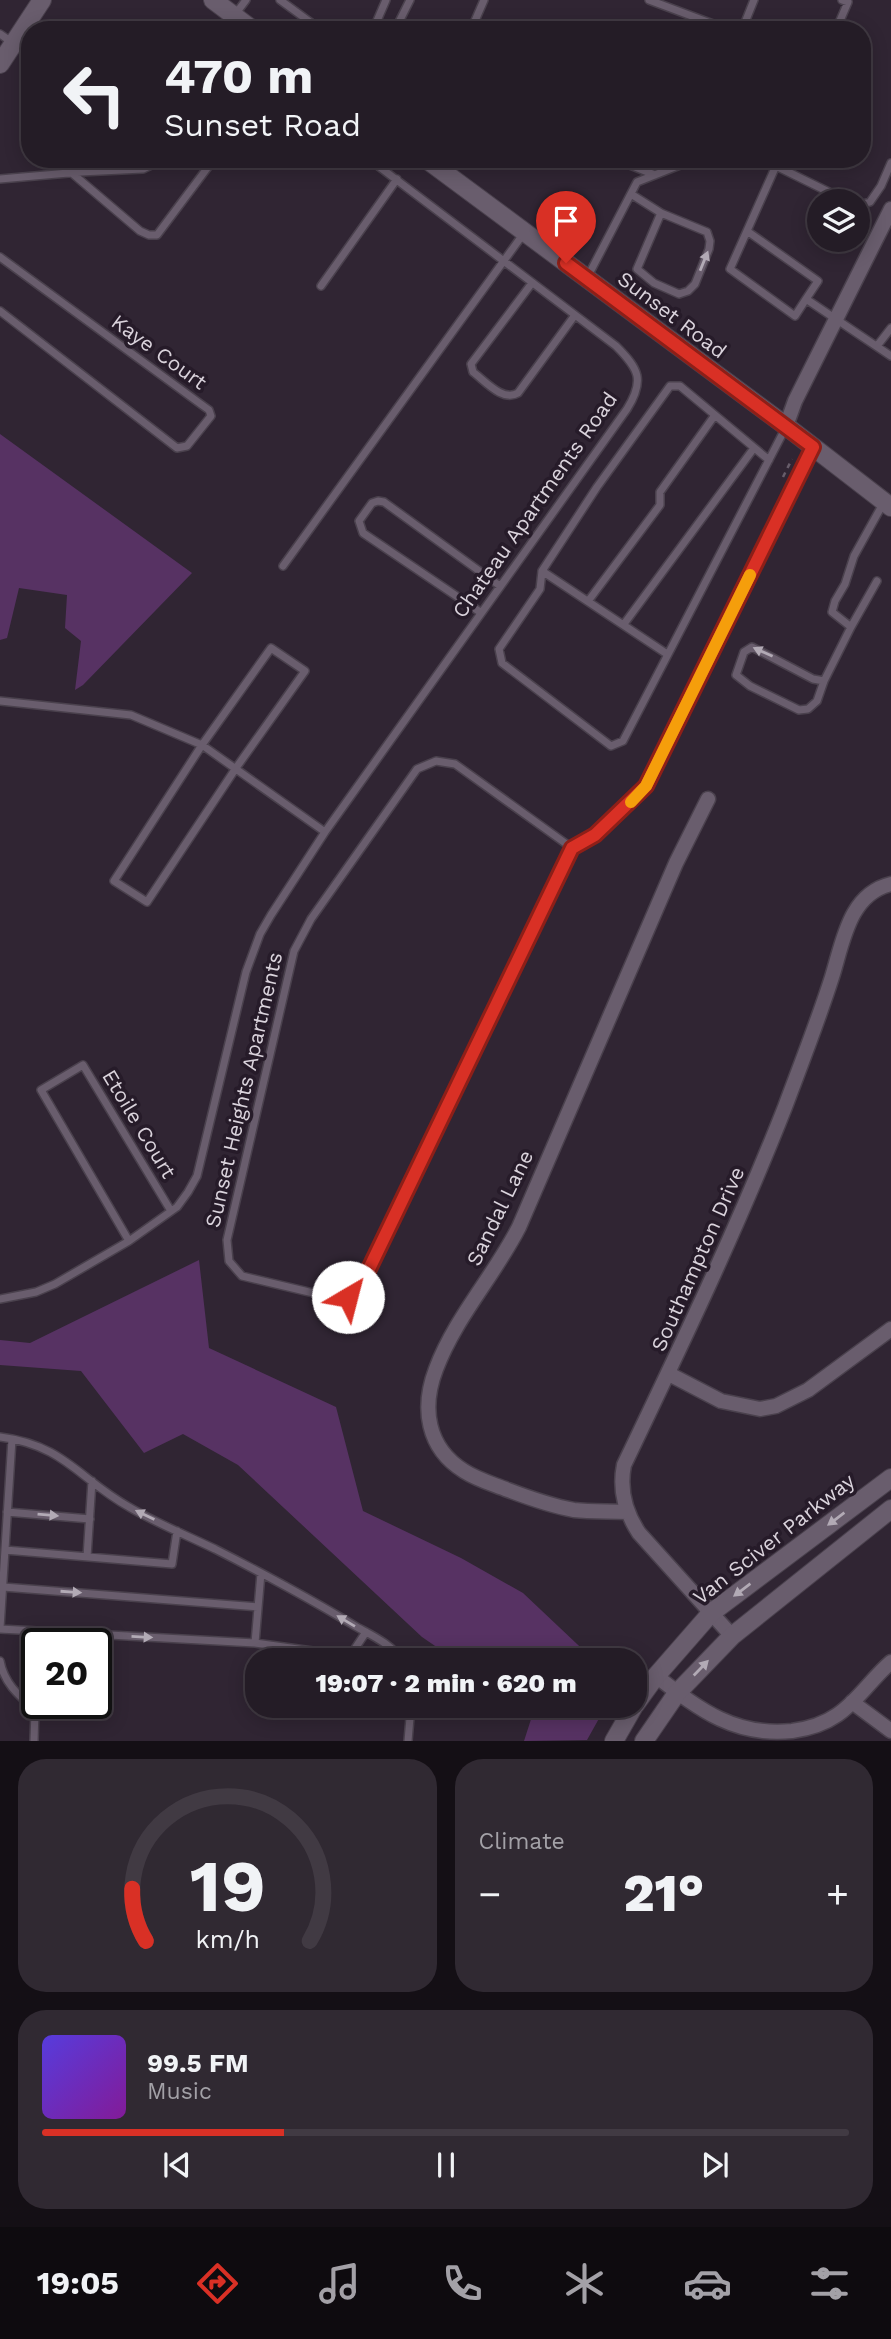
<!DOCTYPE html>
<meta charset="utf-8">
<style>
:root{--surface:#241c26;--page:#302932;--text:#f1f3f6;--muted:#a3a1a7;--line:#413a43;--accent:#d93025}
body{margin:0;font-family:"Work Sans",sans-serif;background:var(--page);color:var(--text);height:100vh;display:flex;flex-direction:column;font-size:26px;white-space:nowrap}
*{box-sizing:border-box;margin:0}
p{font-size:23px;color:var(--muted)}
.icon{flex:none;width:38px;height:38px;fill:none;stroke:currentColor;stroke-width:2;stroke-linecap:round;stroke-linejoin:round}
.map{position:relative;height:1741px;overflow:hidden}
.panel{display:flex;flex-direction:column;gap:18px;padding:18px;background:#140f15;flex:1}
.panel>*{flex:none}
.top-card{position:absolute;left:21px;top:21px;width:850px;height:147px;border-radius:28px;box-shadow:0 4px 18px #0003,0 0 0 2px var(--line);background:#241c26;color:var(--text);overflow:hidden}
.controls{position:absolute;left:807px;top:189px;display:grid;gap:14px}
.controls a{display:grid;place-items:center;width:63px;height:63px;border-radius:50%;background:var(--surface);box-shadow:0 4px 18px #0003,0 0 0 2px var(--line);font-size:35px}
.speed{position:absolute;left:21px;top:1628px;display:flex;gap:14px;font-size:35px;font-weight:700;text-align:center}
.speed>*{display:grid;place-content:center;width:91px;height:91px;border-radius:50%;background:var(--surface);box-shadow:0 4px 18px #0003,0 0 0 2px var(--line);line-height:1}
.speed .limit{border:4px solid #111;border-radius:10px;background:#fff;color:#111}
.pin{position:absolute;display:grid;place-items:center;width:60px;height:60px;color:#fff;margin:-72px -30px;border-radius:50% 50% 50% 0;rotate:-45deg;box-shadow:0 0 7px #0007}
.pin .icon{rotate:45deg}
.me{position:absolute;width:77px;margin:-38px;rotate:37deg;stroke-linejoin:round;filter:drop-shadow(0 0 5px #0008)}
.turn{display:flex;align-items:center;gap:24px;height:147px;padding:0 28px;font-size:32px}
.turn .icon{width:91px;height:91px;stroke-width:2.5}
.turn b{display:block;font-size:49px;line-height:60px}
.big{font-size:52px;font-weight:800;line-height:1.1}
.panel .card{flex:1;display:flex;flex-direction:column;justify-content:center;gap:10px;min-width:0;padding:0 24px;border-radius:28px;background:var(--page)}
.panel .dial{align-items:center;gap:0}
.dial svg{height:182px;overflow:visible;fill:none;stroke:var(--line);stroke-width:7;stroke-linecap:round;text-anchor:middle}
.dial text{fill:var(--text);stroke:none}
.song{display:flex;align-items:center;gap:21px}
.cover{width:84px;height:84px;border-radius:10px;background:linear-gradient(135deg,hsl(250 70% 55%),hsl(290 70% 35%))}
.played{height:7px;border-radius:4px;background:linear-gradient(90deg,var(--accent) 30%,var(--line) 30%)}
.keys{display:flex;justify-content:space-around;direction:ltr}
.heat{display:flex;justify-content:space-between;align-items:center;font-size:38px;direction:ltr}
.panel .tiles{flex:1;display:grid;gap:18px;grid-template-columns:1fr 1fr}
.card:last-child{grid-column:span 2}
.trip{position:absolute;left:245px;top:1648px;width:402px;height:70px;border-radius:28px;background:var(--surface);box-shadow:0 4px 18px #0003,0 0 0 2px var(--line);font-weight:800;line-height:70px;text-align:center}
.dock{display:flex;height:112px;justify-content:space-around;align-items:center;background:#0e0b0f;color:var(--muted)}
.dock .icon{width:49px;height:49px}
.dock .on{color:var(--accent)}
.dock b{font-size:32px;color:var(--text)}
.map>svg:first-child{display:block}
.green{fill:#573263}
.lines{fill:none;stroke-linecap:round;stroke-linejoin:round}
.lane-casing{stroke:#4a414d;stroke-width:10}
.street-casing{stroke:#4a414d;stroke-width:17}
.secondary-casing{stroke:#4a414d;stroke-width:20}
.path{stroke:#675d6a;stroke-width:2.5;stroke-dasharray:5 5;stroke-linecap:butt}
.lane{stroke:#695d6d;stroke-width:7}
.street{stroke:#695d6d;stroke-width:14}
.secondary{stroke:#695d6d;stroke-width:18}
.oneway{fill:#b2aab5}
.route-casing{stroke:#8d1f18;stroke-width:18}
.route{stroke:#d93025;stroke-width:12}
.slow{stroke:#f59e0b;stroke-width:12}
.labels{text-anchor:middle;stroke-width:7;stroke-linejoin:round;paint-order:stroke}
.street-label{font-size:21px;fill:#dad3dc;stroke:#261b29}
</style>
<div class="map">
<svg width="891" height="1741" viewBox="0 0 891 1741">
<rect width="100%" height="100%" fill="#302533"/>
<!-- green -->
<path class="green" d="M0,434L192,573L83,685L75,690L81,641L65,628L67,595L19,588L7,638L0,640Z
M199,1260L209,1348L336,1407L363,1511L461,1558L523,1593L595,1661H457L422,1637L238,1465L183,1434L144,1453L81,1371L0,1365V1340L30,1343Z
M524,1706H606L587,1740L524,1741L533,1713Z"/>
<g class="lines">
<defs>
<path id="lane" d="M280,0L321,30
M649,0L729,30
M234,16L246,0
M373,30L386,0
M395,30L410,0
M471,30L484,0
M742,30L754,0
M836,30L848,2L842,0
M0,34L13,43
M615,159L655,175
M779,159L730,269L795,316L806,299L891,356
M776,166L841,198L853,201
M73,174L140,231L149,235H157L214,159
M0,179L80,172L143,169L164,159
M631,194L661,213L637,269L654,283L679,294L688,291L695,284L709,249L710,241L707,232L661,213
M858,203L863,204L870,202L881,186L891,163
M747,231L818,281L806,299
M0,257L202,405L209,410L211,416L187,446L177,448L0,311
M587,278L637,182L685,163L686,159
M532,283L471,364L473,372C486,382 503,402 518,393L575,315
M321,286L397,179
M877,346L891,328
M769,460L680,386H670L597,487L542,571L540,589L499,649L502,663L611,746L623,741L786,427
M283,566L524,233
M542,571L667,654
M589,600L660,505V492L715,415
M480,612L363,533L359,521L372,503L378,501L384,502L500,586
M624,624L754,448
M851,627L877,581
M271,648L305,671L236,768L147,902L114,881L202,745Z
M824,681L813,679L752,647L744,652L736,675L750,686L799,710L808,709L817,701L824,681L851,627L832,612L835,601L845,584L854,556L884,502
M0,701L131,715L202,745L325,832
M572,848L455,764L436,761L417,769L311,919L294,951L227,1240L229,1261L242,1276L330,1297H348L359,1286L572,848L595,835L646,786L813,447
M129,1241L41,1090L83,1065L171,1211
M0,1299L36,1292L55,1284L129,1241L177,1207L188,1192L197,1176L246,972L260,934L271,915L325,832L627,409C645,380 639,369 616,346L369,159
M0,1437C64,1445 79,1479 129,1507C156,1523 186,1535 215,1549C262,1573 309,1598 355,1626C369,1634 394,1645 401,1661
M7,1512L90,1519
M5,1550L172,1564L177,1531
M87,1557L92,1481
M3,1587L258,1607
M0,1628L12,1439
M0,1629L255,1643L341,1655L354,1650L366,1632
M255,1643L261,1573
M0,1661C4,1683 18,1695 35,1710L34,1741
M408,1741L411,1706"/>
<path id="street" d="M786,426L795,401L891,209
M669,1374L721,1401L760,1409L776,1406L808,1390L891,1329
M627,1512C610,1511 592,1512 574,1510C552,1506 529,1498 508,1490C493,1484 478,1480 464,1471C427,1448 421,1408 436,1369C455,1318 494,1276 519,1227L676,863L708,799
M732,1636L639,1533C625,1512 619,1490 624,1465C681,1346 737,1229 785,1107C801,1064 818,1021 832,977C843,942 849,894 891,884
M656,1676C699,1709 734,1737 792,1731C807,1729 824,1724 837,1715C858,1701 872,1678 891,1662
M852,1702L891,1731"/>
<path id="secondary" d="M213,0L253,30
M0,64L42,0
M426,159L786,426L891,507
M635,1705L656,1676L711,1613L891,1478
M614,1741L634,1706
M644,1741L677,1693L732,1636L891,1509"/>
</defs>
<!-- lane casing -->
<use href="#lane" class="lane-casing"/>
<!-- street casing -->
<use href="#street" class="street-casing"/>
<!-- secondary casing -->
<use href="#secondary" class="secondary-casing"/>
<!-- path -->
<path class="path" d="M783,477L792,459"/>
<!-- lane -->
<use href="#lane" class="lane"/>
<!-- street -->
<use href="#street" class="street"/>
<!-- secondary -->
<use href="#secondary" class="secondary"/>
</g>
<!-- one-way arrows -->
<defs><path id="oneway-solid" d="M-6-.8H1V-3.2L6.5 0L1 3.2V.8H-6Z" transform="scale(1.75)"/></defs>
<g class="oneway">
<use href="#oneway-solid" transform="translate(704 261) rotate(-68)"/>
<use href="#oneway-solid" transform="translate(763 652) rotate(-156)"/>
<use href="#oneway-solid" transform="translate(48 1515) rotate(5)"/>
<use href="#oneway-solid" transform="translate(145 1515) rotate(-154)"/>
<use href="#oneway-solid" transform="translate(836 1519) rotate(143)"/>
<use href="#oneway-solid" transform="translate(742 1590) rotate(143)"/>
<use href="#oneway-solid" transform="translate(71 1592) rotate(4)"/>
<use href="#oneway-solid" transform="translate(346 1621) rotate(-149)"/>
<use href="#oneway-solid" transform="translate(142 1637) rotate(3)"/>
<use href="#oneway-solid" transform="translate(701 1668) rotate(-46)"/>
</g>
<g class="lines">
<defs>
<path id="route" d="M348,1297L359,1286L368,1271L572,848L595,835L646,786L813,447L566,263"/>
</defs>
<!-- route casing -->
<use href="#route" class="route-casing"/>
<!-- route -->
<use href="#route" class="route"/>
<!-- slow -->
<path class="slow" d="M631,802L646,786L750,575"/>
</g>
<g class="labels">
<!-- street labels -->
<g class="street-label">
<text transform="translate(672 315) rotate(37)" y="7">Sunset Road</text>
<text transform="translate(159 352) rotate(36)" y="7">Kaye Court</text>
<text transform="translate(535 505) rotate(-55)" y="7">Chateau Apartments Road</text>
<text transform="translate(244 1090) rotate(-77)" y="7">Sunset Heights Apartments</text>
<text transform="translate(139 1124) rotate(59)" y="7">Etoile Court</text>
<text transform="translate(500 1208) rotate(-64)" y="7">Sandal Lane</text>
<text transform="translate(698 1259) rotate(-66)" y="7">Southampton Drive</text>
<text transform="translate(774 1539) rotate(-38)" y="7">Van Sciver Parkway</text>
</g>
</g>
</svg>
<div class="controls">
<a><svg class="icon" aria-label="layers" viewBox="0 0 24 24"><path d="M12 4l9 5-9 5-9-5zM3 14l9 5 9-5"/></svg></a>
</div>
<div class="speed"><div class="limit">20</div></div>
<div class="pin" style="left:566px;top:263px;background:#d93025"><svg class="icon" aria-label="arrive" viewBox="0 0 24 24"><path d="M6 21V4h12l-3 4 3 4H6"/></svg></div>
<svg class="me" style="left:348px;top:1297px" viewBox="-20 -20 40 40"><circle r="19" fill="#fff"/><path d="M0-13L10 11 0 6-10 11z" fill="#d93025"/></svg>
<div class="trip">19:07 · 2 min · 620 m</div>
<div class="top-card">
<div class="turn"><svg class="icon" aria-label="left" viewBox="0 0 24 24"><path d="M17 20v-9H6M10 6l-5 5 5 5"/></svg><div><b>470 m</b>Sunset Road</div></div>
</div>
</div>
<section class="panel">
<div class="tiles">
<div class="card dial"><svg viewBox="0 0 100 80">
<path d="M14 69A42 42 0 1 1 86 69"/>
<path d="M14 69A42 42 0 0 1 8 46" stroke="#d93025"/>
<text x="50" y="56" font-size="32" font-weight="700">19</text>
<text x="50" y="72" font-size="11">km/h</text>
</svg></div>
<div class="card"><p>Climate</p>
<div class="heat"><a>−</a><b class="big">21°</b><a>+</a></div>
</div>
<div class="card">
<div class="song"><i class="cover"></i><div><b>99.5 FM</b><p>Music</p></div></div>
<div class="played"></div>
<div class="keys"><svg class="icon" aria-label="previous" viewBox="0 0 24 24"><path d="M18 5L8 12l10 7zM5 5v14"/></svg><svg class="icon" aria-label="pause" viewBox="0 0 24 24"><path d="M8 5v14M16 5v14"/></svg><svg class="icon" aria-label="next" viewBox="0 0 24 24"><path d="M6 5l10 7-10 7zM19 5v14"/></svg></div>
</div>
</div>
</section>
<nav class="dock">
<b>19:05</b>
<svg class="icon on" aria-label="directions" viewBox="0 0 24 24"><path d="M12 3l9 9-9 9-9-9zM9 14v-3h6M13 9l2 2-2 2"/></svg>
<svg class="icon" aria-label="music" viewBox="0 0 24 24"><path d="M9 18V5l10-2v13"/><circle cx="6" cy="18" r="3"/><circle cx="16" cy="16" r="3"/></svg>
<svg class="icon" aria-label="phone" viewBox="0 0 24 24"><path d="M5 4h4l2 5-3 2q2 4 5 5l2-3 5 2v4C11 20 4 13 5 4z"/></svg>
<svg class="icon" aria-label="climate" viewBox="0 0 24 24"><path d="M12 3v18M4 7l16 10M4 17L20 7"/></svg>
<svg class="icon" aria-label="car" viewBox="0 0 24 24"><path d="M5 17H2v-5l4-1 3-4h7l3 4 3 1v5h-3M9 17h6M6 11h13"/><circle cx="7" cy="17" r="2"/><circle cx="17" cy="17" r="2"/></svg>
<svg class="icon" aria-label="filters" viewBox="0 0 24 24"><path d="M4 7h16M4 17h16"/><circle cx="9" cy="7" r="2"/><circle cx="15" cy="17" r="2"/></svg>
</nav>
